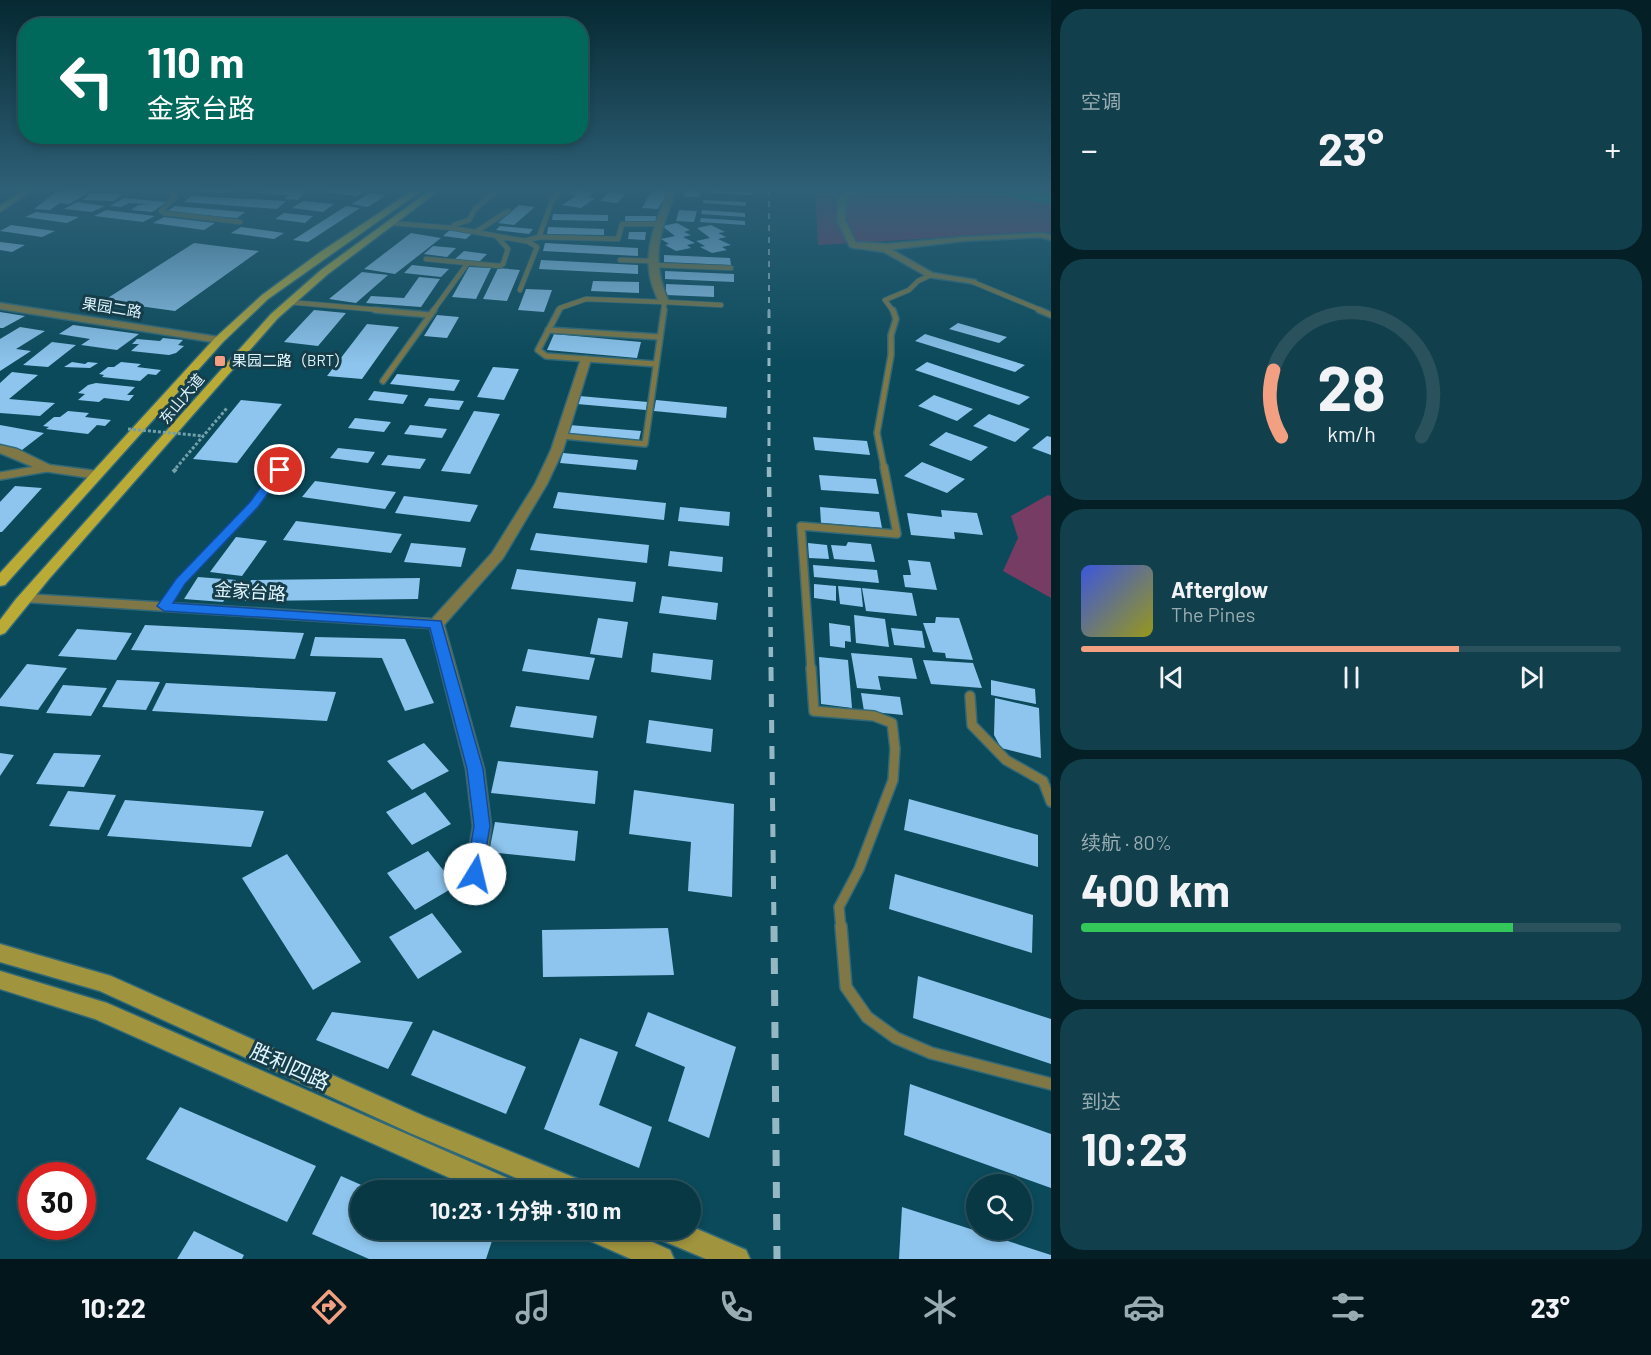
<!DOCTYPE html>
<html lang="zh">
<meta charset="utf-8">
<style>
:root{--surface:#083844;--page:#113f4b;--text:#f1f3f6;--muted:#98acb2;--line:#29525d;--accent:#f2a081}
body{margin:0;font-family:Barlow,"Noto Sans SC",sans-serif;background:var(--page);color:var(--text);height:100vh;display:flex;flex-direction:column;font-size:22px;white-space:nowrap}
*{box-sizing:border-box;margin:0}
p{font-size:20px;color:var(--muted)}
.icon{flex:none;width:33px;height:33px;fill:none;stroke:currentColor;stroke-width:2;stroke-linecap:round;stroke-linejoin:round}
.map{position:relative;flex:1;overflow:hidden}
.panel{display:flex;flex-direction:column;gap:9px;padding:9px;background:#041f25;width:600px}
.panel>*{flex:none}
.banner{position:absolute;left:18px;top:18px;width:570px;height:126px;border-radius:24px;box-shadow:0 3px 9px #0003,0 0 0 2px var(--line);background:#00695c;color:#fff;overflow:hidden}
.tools{position:absolute;left:966px;top:1174px;display:grid;gap:12px}
.tools a{display:grid;place-items:center;width:66px;height:66px;border-radius:50%;background:var(--surface);box-shadow:0 3px 9px #0003,0 0 0 2px var(--line);font-size:30px}
.speed{position:absolute;left:18px;top:1162px;display:flex;gap:12px;font-size:30px;font-weight:700;text-align:center}
.speed>*{display:grid;place-content:center;width:78px;height:78px;border-radius:50%;background:var(--surface);box-shadow:0 3px 9px #0003,0 0 0 2px var(--line);line-height:1}
.speed .limit{border:9px solid #d22;background:#fff;color:#111}
.pin{position:absolute;display:grid;place-items:center;width:51px;height:51px;color:#fff;margin:-26px;border:3px solid #fff;border-radius:50%;box-shadow:0 2px 6px #0007}
.me{position:absolute;width:66px;margin:-33px;rotate:9deg;stroke-linejoin:round;filter:drop-shadow(0 0 4px #0008)}
.turn{display:flex;align-items:center;gap:21px;height:126px;padding:0 30px;font-size:27px}
.turn .icon{width:78px;height:78px;stroke-width:2.5}
.turn b{display:block;font-size:42px;line-height:51px}
.big{font-size:45px;font-weight:700;line-height:1.1}
.panel .tile{flex:1;display:flex;flex-direction:column;justify-content:center;gap:9px;min-width:0;padding:0 21px;border-radius:24px;background:var(--page)}
.panel .dial{align-items:center;gap:0}
.dial svg{height:156px;overflow:visible;fill:none;stroke:var(--line);stroke-width:7;stroke-linecap:round;text-anchor:middle}
.dial text{fill:var(--text);stroke:none}
.song{display:flex;align-items:center;gap:18px}
.cover{width:72px;height:72px;border-radius:9px;background:linear-gradient(135deg,hsl(230 70% 55%),hsl(60 70% 35%))}
.played{height:6px;border-radius:3px;background:linear-gradient(90deg,var(--accent) 70%,var(--line) 70%)}
.keys{display:flex;justify-content:space-around;direction:ltr}
.heat{display:flex;justify-content:space-between;align-items:center;font-size:33px;direction:ltr}
.charge{height:9px;border-radius:4px;background:linear-gradient(90deg,#34c759 80%,var(--line) 0)}
.trip{position:absolute;left:350px;top:1180px;width:351px;height:60px;border-radius:30px;background:var(--surface);box-shadow:0 3px 9px #0003,0 0 0 2px var(--line);font-weight:700;line-height:60px;text-align:center}
.tab-bar{display:flex;height:96px;justify-content:space-around;align-items:center;background:#03161b;color:var(--muted)}
.tab-bar .icon{width:42px;height:42px}
.tab-bar .on{color:var(--accent)}
.tab-bar b{font-size:27px;color:var(--text)}
main{display:flex;flex:1;min-height:0}
.map>svg:first-child{display:block}
.green{fill:#773c63}
.water{fill:#0b8f61}
.building{fill:#8ec5ee}
.lines{fill:none;stroke-linecap:round;stroke-linejoin:round}
.service-far4-casing{stroke:#326978;stroke-width:6}
.service-far3-casing{stroke:#326978;stroke-width:8}
.service-far2-casing{stroke:#326978;stroke-width:10}
.service-far1-casing{stroke:#326978;stroke-width:12}
.service-casing{stroke:#326978;stroke-width:14}
.minor-casing{stroke:#326978;stroke-width:3}
.tertiary-casing{stroke:#326978;stroke-width:3}
.secondary-casing{stroke:#326978;stroke-width:3}
.primary-casing{stroke:#326978;stroke-width:3}
.path-far2{stroke:#749fab;stroke-width:2;stroke-dasharray:2 1.5;stroke-linecap:butt}
.path-far1{stroke:#749fab;stroke-width:3;stroke-dasharray:3 2;stroke-linecap:butt}
.path{stroke:#749fab;stroke-width:4;stroke-dasharray:4.5 3;stroke-linecap:butt}
.service-far4{stroke:#7f7745;stroke-width:4.5}
.service-far3{stroke:#7f7745;stroke-width:5}
.service-far2{stroke:#7f7745;stroke-width:7}
.service-far1{stroke:#7f7745;stroke-width:9}
.service{stroke:#7f7745;stroke-width:11}
.minor{fill:#7f7745;fill-rule:evenodd}
.tertiary{fill:#7f7745;fill-rule:evenodd}
.secondary{fill:#a0943f;fill-rule:evenodd}
.primary{fill:#baaa36;fill-rule:evenodd}
.rail-far4{stroke:#94b8c3;stroke-width:2;stroke-dasharray:6 6;stroke-linecap:butt}
.rail-far3{stroke:#94b8c3;stroke-width:3;stroke-dasharray:8 8;stroke-linecap:butt}
.rail-far2{stroke:#94b8c3;stroke-width:4.5;stroke-dasharray:10 10;stroke-linecap:butt}
.rail-far1{stroke:#94b8c3;stroke-width:5;stroke-dasharray:13 13;stroke-linecap:butt}
.rail{stroke:#94b8c3;stroke-width:7;stroke-dasharray:16 16;stroke-linecap:butt}
.path-bridge{stroke:#749fab;stroke-width:3;stroke-dasharray:3 2;stroke-linecap:butt}
.route{fill:#1a73e8;stroke:#114b97;stroke-width:1.5}
.poi-dot{fill:#f2a081;stroke:#163e4a;stroke-width:2}
.labels{text-anchor:middle;stroke-width:6;stroke-linejoin:round;paint-order:stroke}
.far-street-label{font-size:15px;fill:#e1f6fe;stroke:#163e4a}
.far-poi-label{font-size:15px;fill:#e1f6fe;stroke:#163e4a;text-anchor:start}
.street-label{font-size:18px;fill:#e1f6fe;stroke:#163e4a}
.near-street-label{font-size:21px;fill:#e1f6fe;stroke:#163e4a}
</style>
<main>
<div class="map">
<svg width="1051" height="1259" viewBox="0 0 1051 1259">
<rect width="100%" height="100%" fill="#0b4a5b"/>
<!-- green -->
<path class="green" d="M815,189H1051V233L1041,232L818,245Z
M1048,495L1051,496V598L1003,571L1018,538L1011,516Z"/>
<!-- water -->
<path class="water" d="M968,189H1047L1048,191L1045,192L1051,195V204L987,193L984,195Z"/>
<!-- building -->
<path class="building" d="M60,189H95L69,204L60,203L50,210L34,209Z
M184,189H241L237,192L221,193L184,191Z
M263,189H307L298,200L285,199L288,195L258,193Z
M322,189H367L357,196L317,191Z
M574,189L595,192L588,197L595,198L581,208L562,205L577,195L567,194Z
M653,189H669L658,209L642,208Z
M685,189H701L699,197H684Z
M710,190L752,192V195L710,193Z
M610,192L626,194L617,203L600,201Z
M91,193L122,194L114,201L83,200Z
M370,193L386,195L368,207L352,204Z
M191,196L286,201L277,209L184,202Z
M124,198L167,202L152,212L131,210L138,205L148,204L129,203L121,207L110,206Z
M703,200L746,202V206L703,203Z
M303,201L334,204L323,212L292,208Z
M77,202L105,206L92,212L64,209Z
M519,205L535,207L514,225L498,223Z
M175,206L245,212L237,218L166,212Z
M346,206L360,208L308,242L293,240Z
M106,210L155,216L143,222L94,216Z
M679,210L697,211L694,222L676,221Z
M702,210L745,213V217L701,214Z
M36,212L79,217L67,223L25,217Z
M284,213L313,216L305,223L275,219Z
M553,214L608,215V221L552,220Z
M625,216H656L657,222L625,221Z
M164,217L215,223L204,230L153,223Z
M701,218L745,221V225L700,222Z
M677,223L690,230L684,232L691,235L683,237L695,243L687,245L691,248L676,251L665,245L669,244L661,239L675,236L662,226Z
M11,225L55,231L42,237L0,231Z
M711,225L725,232L718,233L726,237L718,239L731,245L722,247L727,250L712,253L700,247L705,246L696,241L710,238L697,228Z
M500,226L533,229L529,234L496,230Z
M241,227L284,233L274,239L231,233Z
M548,227L604,229V235L547,234Z
M451,229L474,232L466,239L443,236Z
M629,232H646L645,240L628,239Z
M411,233L441,238L395,274L364,269Z
M0,242L25,245L12,252L0,250Z
M194,243L259,251L175,311L103,301Z
M545,243L638,248V256L543,251Z
M433,246L456,248L447,257L424,254Z
M464,251L487,254L479,262L455,259Z
M664,255L730,258L731,265L664,262Z
M541,260L638,265V274L539,269Z
M412,265L449,269L441,277L404,273Z
M469,267L491,268L476,299L452,297Z
M498,268L520,270L507,301L483,299Z
M665,271L734,274V282L665,279Z
M362,272L388,275L356,303L329,299Z
M419,277L440,279L421,307L366,303L371,296L404,298Z
M593,281L639,282V293L591,291Z
M666,284L714,286V297L666,295Z
M526,289L552,290L544,312L518,310Z
M314,310L346,313L318,346L284,342Z
M0,312L25,316L3,328H0Z
M437,315L459,317L447,338L424,336Z
M958,323L1007,337L999,343L949,329Z
M367,324L399,327L362,379L327,376Z
M73,325L139,334L117,350L81,345L90,339L59,334Z
M20,327L45,331L16,349L31,351L0,371V339Z
M554,334L641,342L637,358L547,350Z
M925,334L1025,365L1015,372L915,341Z
M163,338L183,340L178,345L184,346L176,353L169,355L131,351L139,344H132L137,339L160,341Z
M52,342L76,345L48,367L23,365Z
M72,362L85,364L88,362L98,363L90,368L64,367Z
M121,362L141,364L137,367L161,370L156,375L148,374L140,381L102,377L104,375L99,374L108,367H114Z
M927,362L1030,397L1019,405L915,370Z
M493,367L519,369L504,400L477,397Z
M12,372L38,375L9,399L55,403L40,416L0,413V383Z
M397,374L460,380L454,391L390,384Z
M96,383L135,387L127,395H134L129,401L104,398L99,402L78,400L85,394L78,393L88,385Z
M374,391L408,395L403,404L368,400Z
M934,395L973,409L957,421L918,406Z
M579,396L648,402L646,410L577,404Z
M429,398L464,401L459,410L424,406Z
M241,400L282,404L237,463L193,459Z
M656,400L727,407L726,418L654,411Z
M68,411L89,413L85,417L111,420L105,426L97,425L88,434L46,429L49,427L43,426L54,417H60Z
M474,411L500,414L470,474L441,471Z
M989,414L1030,429L1015,442L973,426Z
M355,418L391,422L384,432L348,428Z
M0,425L44,433L22,450L0,446Z
M410,425L447,429L442,438L404,434Z
M569,425L641,431L639,440L567,433Z
M946,432L988,447L971,461L929,445Z
M1047,436L1051,437V455L1032,448Z
M813,437L867,441L870,455L815,450Z
M338,448L375,452L368,463L330,458Z
M563,453L638,460L636,470L560,463Z
M388,455L426,459L420,469L381,465Z
M922,462L965,479L947,493L904,476Z
M819,475L876,479L879,494L821,490Z
M315,481L396,492L385,509L302,497Z
M15,486L42,488L2,532H0V502Z
M558,492L666,503L664,520L553,508Z
M404,496L478,505L470,522L395,513Z
M680,507L730,512L729,526L678,521Z
M820,507L879,512L882,528L821,523Z
M941,510L977,513L983,535L954,532L955,539L911,535L907,513L942,517Z
M296,521L402,534L391,553L283,540Z
M536,533L649,545L647,563L530,550Z
M236,537L267,541L242,576L210,572Z
M848,542L871,544L875,562L834,559L831,545L846,546Z
M411,543L466,548L461,567L404,562Z
M808,543L827,545L829,559L809,558Z
M670,551L723,557L722,572L668,566Z
M908,560L930,562L937,590L905,587L903,575H911Z
M813,565L877,570L879,583L814,577Z
M517,569L636,582L633,602L511,589Z
M198,577L236,580L223,602L184,599Z
M420,578L418,599L245,601L251,580Z
M814,584L836,586V601L814,598Z
M838,586L861,588L863,607L840,604Z
M862,588L912,593L917,616L866,611Z
M662,596L718,603L716,620L659,613Z
M854,615L885,619L889,647L856,643Z
M936,617L959,618L973,660L946,658L945,653L933,652L923,623H935Z
M598,618L628,622L622,658L590,654Z
M829,623L850,626L851,642L845,641V648L830,646Z
M145,625L304,633L295,659L131,650Z
M891,628L922,631L925,648L894,645Z
M77,629L132,633L116,660L58,656Z
M315,637L405,639L434,703L405,711L382,658L310,656Z
M528,649L595,658L589,680L522,671Z
M653,653L713,660L711,680L651,672Z
M851,653L912,658L917,679L878,676L881,690L857,688Z
M819,657L848,660L852,708L821,704Z
M923,660L973,663L982,688L931,684Z
M27,664L67,668L38,710L0,706V699Z
M117,680L160,682L146,710L102,707Z
M991,680L1035,689L1036,704L991,695Z
M166,683L336,692L327,721L152,711Z
M63,685L107,688L91,716L46,713Z
M861,693L900,697L903,715L864,711Z
M995,698L1039,708L1041,758L1001,748L994,735Z
M516,706L597,716L593,738L510,727Z
M649,720L713,729L711,752L646,743Z
M424,743L449,771L412,790L387,761Z
M0,753L14,755L0,776Z
M54,753L101,755L84,787L36,784Z
M498,761L598,771L595,804L491,793Z
M634,790L734,804L732,897L688,891L691,842L629,834Z
M68,791L116,795L99,830L49,826Z
M425,792L451,824L412,845L386,812Z
M909,799L1038,835V867L904,830Z
M125,800L264,811L251,847L107,836Z
M495,822L578,831L575,861L489,852Z
M428,851L456,886L415,910L387,873Z
M287,854L361,962L313,990L242,878Z
M895,874L1033,915L1032,953L889,909Z
M432,913L462,952L418,979L389,937Z
M668,928L674,975L543,977L542,930Z
M918,976L1051,1019V1064L913,1018Z
M332,1012L413,1022L388,1069L316,1040Z
M648,1012L736,1047L709,1138L668,1121L685,1067L635,1046Z
M433,1030L526,1067L506,1114L411,1075Z
M580,1038L618,1052L599,1105L652,1127L639,1168L544,1129Z
M910,1084L1051,1134V1188L904,1135Z
M180,1107L316,1166L287,1222L146,1159Z
M341,1176L375,1191H360V1230H467L492,1241L486,1259H369L312,1234Z
M902,1207L1051,1255V1259H899Z
M194,1231L244,1255L242,1259H177Z"/>
<g class="lines">
<defs>
<path id="service-far4" d="M169,189L175,197L161,211L164,213L240,222
M391,223L453,228L525,241L539,237L552,201L562,189
M454,225L469,220L475,209L498,189
M477,231L508,211
M539,237L618,239L622,224H660
M426,259L500,266L503,264L508,249L497,237
M620,260L652,261
M653,265L731,268
M973,282L1043,311
M520,290L537,247L527,241
M288,302L392,311
M664,302L721,305
M433,311L467,264
M558,311L560,308L586,299L664,302V311
M893,311L885,300L909,290L918,281L931,275"/>
<path id="service-far3" d="M375,310L430,315
M559,310L538,350L546,356L656,364
M1039,310L1051,315
M548,330L660,337
M383,381L434,310
M562,436L645,444L664,310
M884,468L877,433L891,355V335L896,319L893,310"/>
<path id="service-far2" d="M0,476L47,468
M164,606L181,581L254,505L280,470
M811,669L801,526L897,534L884,467"/>
<path id="service-far1" d="M811,668L814,711L874,716L892,723L895,749L893,780L859,869L839,907L841,928
M970,696L972,725L1006,760L1043,781L1051,802"/>
<path id="service" d="M841,926L846,987L867,1017L896,1038L931,1053L1051,1084"/>
<path id="minor" d="M669,189H677C660,231 649,259 669,302L664,305C658,302 656,296 654,290C640,256 656,221 669,189Z
M851,189H860L846,198L845,220L856,243L889,248L933,273L976,280V284L928,277L884,252L850,247L837,220L838,197Z
M586,356L591,359L563,450L547,484L503,558L444,625L484,769L491,826L485,874L482,880L475,882L468,880L465,874L473,826L466,769L430,628L25,602L18,598L25,594L432,619L492,553L535,484L551,450L581,359Z
M0,445L17,449L50,465L97,471L103,475L97,479L43,471L0,453Z"/>
<path id="tertiary" d="M1043,233L1051,235V240L1040,237L963,241L887,250L853,248L849,245L853,242L887,244L963,237Z
M0,303L219,337L224,340L219,343L0,309Z"/>
<path id="secondary" d="M25,189H34L0,212V206Z
M0,944L111,976L426,1117L585,1182L588,1191H547L410,1133L100,991L0,962Z
M0,971L107,1003L516,1182L519,1191H479L95,1019L0,989Z
M690,1226L746,1250L750,1259H706L659,1239L655,1230H690Z
M582,1230H625L670,1250L674,1259H631L586,1239Z"/>
<path id="primary" d="M415,189H424L268,299L223,342L5,585L0,586V573L215,338L262,295L319,253Z
M432,189H441L328,274L278,318L49,579L5,633L0,635V620L16,599L271,314L321,270Z"/>
</defs>
<!-- service-far4 casing -->
<use href="#service-far4" class="service-far4-casing"/>
<!-- service-far3 casing -->
<use href="#service-far3" class="service-far3-casing"/>
<!-- service-far2 casing -->
<use href="#service-far2" class="service-far2-casing"/>
<!-- service-far1 casing -->
<use href="#service-far1" class="service-far1-casing"/>
<!-- service casing -->
<use href="#service" class="service-casing"/>
<!-- minor casing -->
<use href="#minor" class="minor-casing"/>
<!-- tertiary casing -->
<use href="#tertiary" class="tertiary-casing"/>
<!-- secondary casing -->
<use href="#secondary" class="secondary-casing"/>
<!-- primary casing -->
<use href="#primary" class="primary-casing"/>
<!-- path-far2 -->
<path class="path-far2" d="M954,189L955,193"/>
<!-- path-far1 -->
<path class="path-far1" d="M176,468L227,408"/>
<!-- path -->
<path class="path" d="M173,472L178,467"/>
<!-- service-far4 -->
<use href="#service-far4" class="service-far4"/>
<!-- service-far3 -->
<use href="#service-far3" class="service-far3"/>
<!-- service-far2 -->
<use href="#service-far2" class="service-far2"/>
<!-- service-far1 -->
<use href="#service-far1" class="service-far1"/>
<!-- service -->
<use href="#service" class="service"/>
<!-- minor -->
<use href="#minor" class="minor"/>
<!-- tertiary -->
<use href="#tertiary" class="tertiary"/>
<!-- secondary -->
<use href="#secondary" class="secondary"/>
<!-- primary -->
<use href="#primary" class="primary"/>
<!-- rail-far4 -->
<path class="rail-far4" d="M769,189V311"/>
<!-- rail-far3 -->
<path class="rail-far3" d="M769,310V468"/>
<!-- rail-far2 -->
<path class="rail-far2" d="M769,467L771,669"/>
<!-- rail-far1 -->
<path class="rail-far1" d="M771,668L774,928"/>
<!-- rail -->
<path class="rail" d="M774,926L777,1259"/>
<!-- path-bridge -->
<path class="path-bridge" d="M128,429L204,436"/>
</g>
<!-- sky -->
<linearGradient id="sky" x2="0" y2="1"><stop stop-color="#062932"/><stop offset="0.52" stop-color="#2e6077"/><stop offset="1" stop-color="#2e6077" stop-opacity="0"/></linearGradient>
<rect width="1051" height="365" fill="url(#sky)"/>
<!-- route -->
<path class="route" d="M280,466L285,470L258,507L185,584L173,603L441,621L483,769L490,826L481,879L475,881L469,879L466,874L474,826L467,769L430,628L164,611L157,606L176,579L250,502L276,467Z"/>
<!-- markers -->
<rect class="poi-dot" x="214" y="355" width="12" height="12" rx="3"/>
<g class="labels">
<!-- far-street labels -->
<g class="far-street-label">
<text transform="translate(112 308) rotate(9)" y="5">果园二路</text>
<text transform="translate(182 399) rotate(-50)" y="5">东山大道</text>
</g>
<!-- far-poi labels -->
<g class="far-poi-label">
<text x="232" y="366">果园二路（BRT）</text>
</g>
<!-- street labels -->
<g class="street-label">
<text transform="translate(250 592) rotate(4)" y="6">金家台路</text>
</g>
<!-- near-street labels -->
<g class="near-street-label">
<text transform="translate(290 1067) rotate(24)" y="7">胜利四路</text>
</g>
</g>
</svg>
<div class="tools">
<a><svg class="icon" aria-label="search" viewBox="0 0 24 24"><circle cx="10" cy="10" r="6"/><path d="M15 15l6 6"/></svg></a>
</div>
<div class="speed"><div class="limit">30</div></div>
<div class="pin" style="left:280px;top:470px;background:#d93025"><svg class="icon" aria-label="arrive" viewBox="0 0 24 24"><path d="M6 21V4h12l-3 4 3 4H6"/></svg></div>
<svg class="me" style="left:475px;top:874px" viewBox="-20 -20 40 40"><circle r="19" fill="#fff"/><path d="M0-13L10 11 0 6-10 11z" fill="#1a73e8"/></svg>
<div class="trip">10:23 · 1 分钟 · 310 m</div>
<div class="banner">
<div class="turn"><svg class="icon" aria-label="left" viewBox="0 0 24 24"><path d="M17 20v-9H6M10 6l-5 5 5 5"/></svg><div><b>110 m</b>金家台路</div></div>
</div>
</div>
<section class="panel">
<div class="tile"><p>空调</p>
<div class="heat"><a>−</a><b class="big">23°</b><a>+</a></div>
</div>
<div class="tile dial"><svg viewBox="0 0 100 80">
<path d="M14 69A42 42 0 1 1 86 69"/>
<path d="M14 69A42 42 0 0 1 10 35" stroke="#f2a081"/>
<text x="50" y="56" font-size="32" font-weight="700">28</text>
<text x="50" y="72" font-size="11">km/h</text>
</svg></div>
<div class="tile">
<div class="song"><i class="cover"></i><div><b>Afterglow</b><p>The Pines</p></div></div>
<div class="played"></div>
<div class="keys"><svg class="icon" aria-label="previous" viewBox="0 0 24 24"><path d="M18 5L8 12l10 7zM5 5v14"/></svg><svg class="icon" aria-label="pause" viewBox="0 0 24 24"><path d="M8 5v14M16 5v14"/></svg><svg class="icon" aria-label="next" viewBox="0 0 24 24"><path d="M6 5l10 7-10 7zM19 5v14"/></svg></div>
</div>
<div class="tile"><p>续航 · 80%</p><b class="big">400 km</b><div class="charge"></div></div>
<div class="tile"><p>到达</p><b class="big">10:23</b></div>
</section>
</main>
<nav class="tab-bar">
<b>10:22</b>
<svg class="icon on" aria-label="directions" viewBox="0 0 24 24"><path d="M12 3l9 9-9 9-9-9zM9 14v-3h6M13 9l2 2-2 2"/></svg>
<svg class="icon" aria-label="music" viewBox="0 0 24 24"><path d="M9 18V5l10-2v13"/><circle cx="6" cy="18" r="3"/><circle cx="16" cy="16" r="3"/></svg>
<svg class="icon" aria-label="phone" viewBox="0 0 24 24"><path d="M5 4h4l2 5-3 2q2 4 5 5l2-3 5 2v4C11 20 4 13 5 4z"/></svg>
<svg class="icon" aria-label="climate" viewBox="0 0 24 24"><path d="M12 3v18M4 7l16 10M4 17L20 7"/></svg>
<svg class="icon" aria-label="car" viewBox="0 0 24 24"><path d="M5 17H2v-5l4-1 3-4h7l3 4 3 1v5h-3M9 17h6M6 11h13"/><circle cx="7" cy="17" r="2"/><circle cx="17" cy="17" r="2"/></svg>
<svg class="icon" aria-label="filters" viewBox="0 0 24 24"><path d="M4 7h16M4 17h16"/><circle cx="9" cy="7" r="2"/><circle cx="15" cy="17" r="2"/></svg>
<b>23°</b>
</nav>
